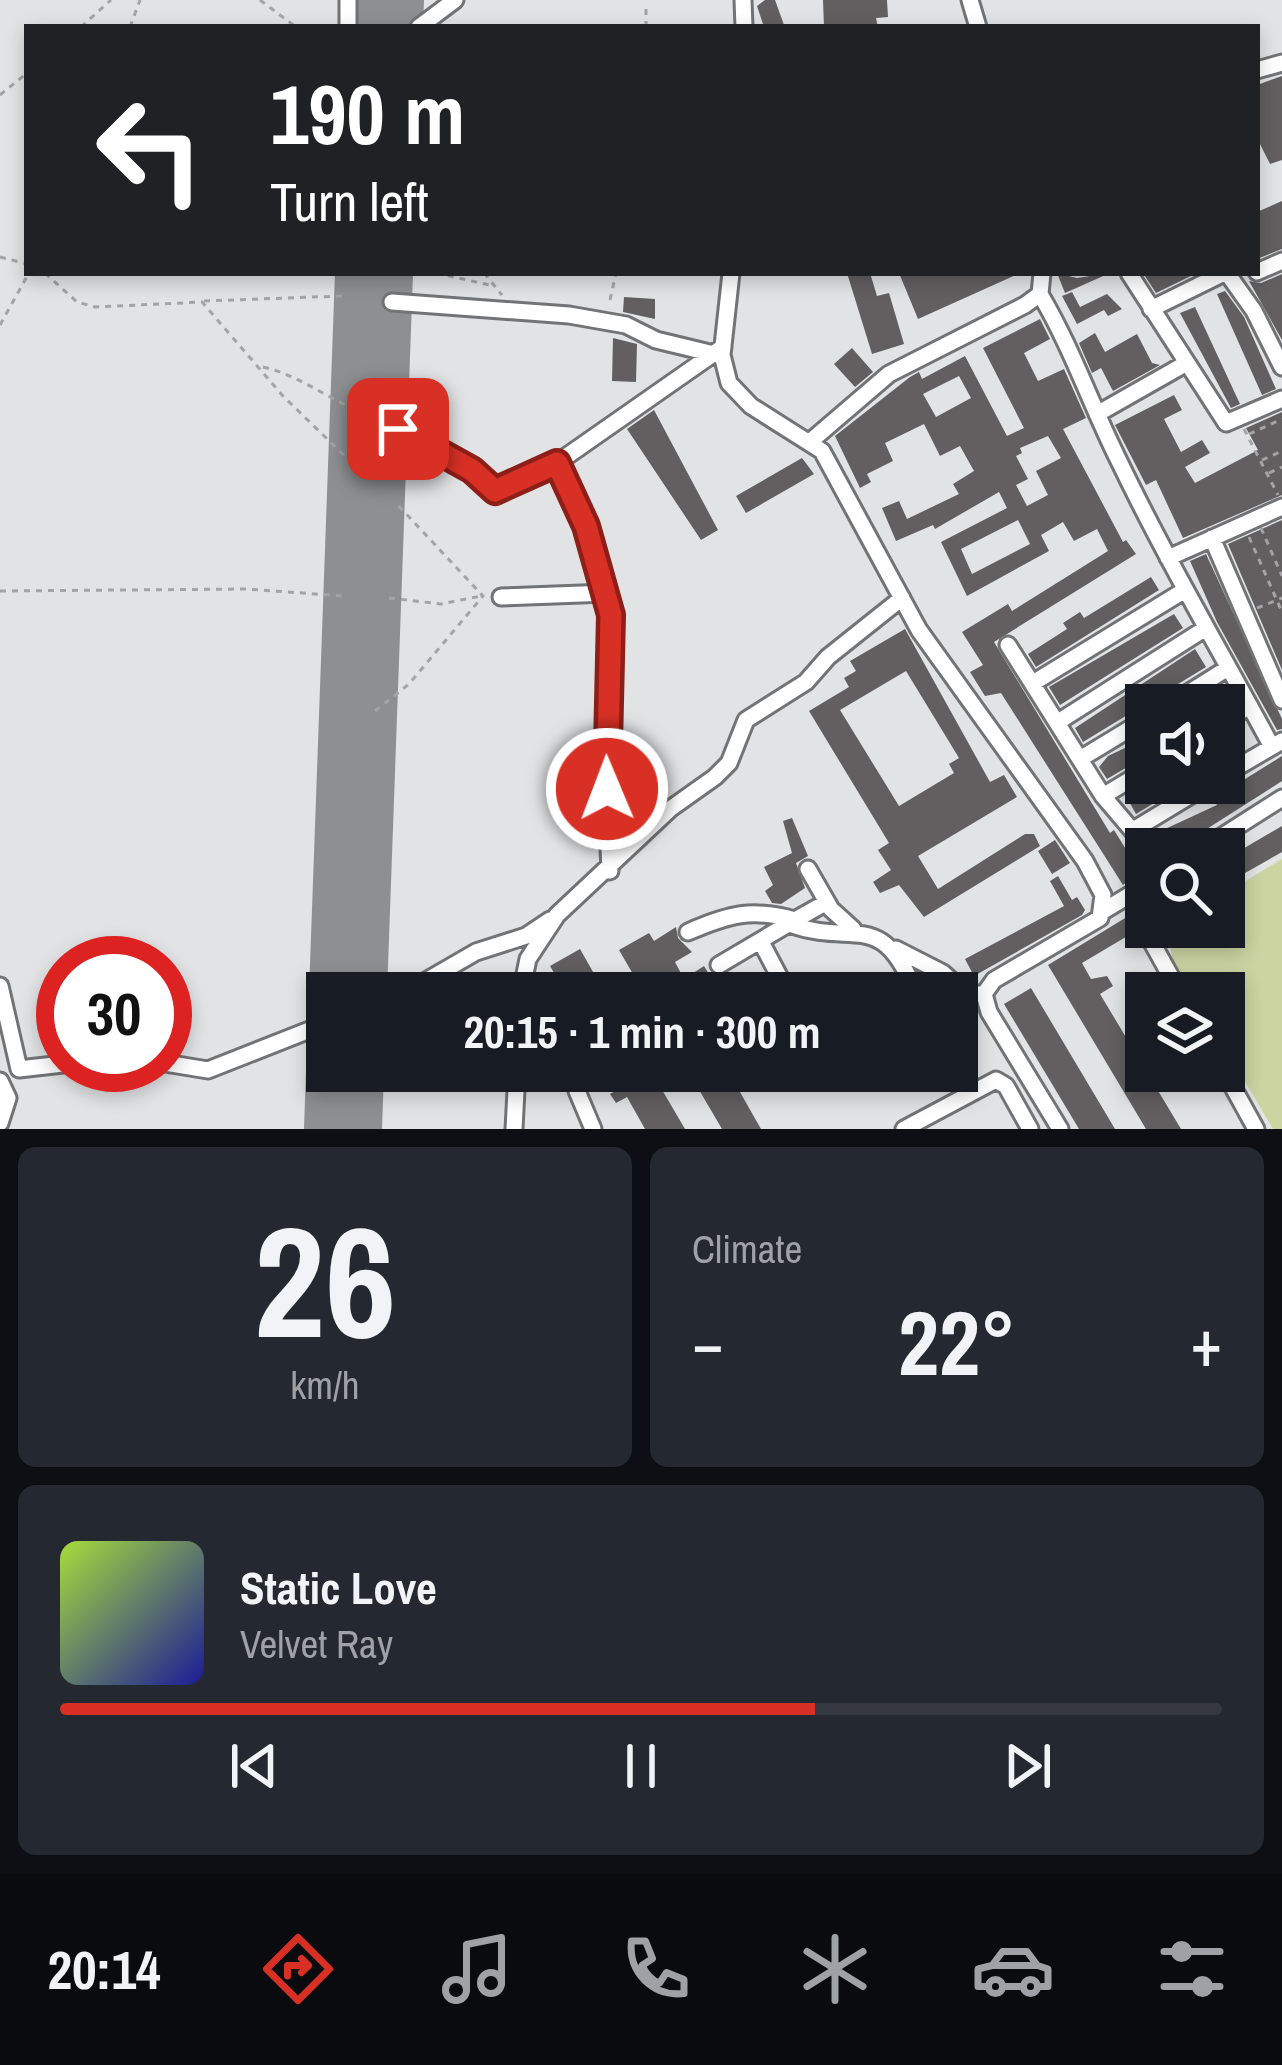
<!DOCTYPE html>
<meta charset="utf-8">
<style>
:root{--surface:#171b24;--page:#242831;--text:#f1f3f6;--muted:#9ea1a6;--line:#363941;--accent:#d93025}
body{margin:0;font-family:"Archivo Narrow",sans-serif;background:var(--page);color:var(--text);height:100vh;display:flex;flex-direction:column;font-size:45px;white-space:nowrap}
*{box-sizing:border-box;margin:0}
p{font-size:39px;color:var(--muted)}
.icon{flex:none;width:66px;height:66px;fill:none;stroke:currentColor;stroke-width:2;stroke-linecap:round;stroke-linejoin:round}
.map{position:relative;height:1129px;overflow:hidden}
.sheet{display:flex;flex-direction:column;gap:18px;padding:18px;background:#0d0f14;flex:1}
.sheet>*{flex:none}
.banner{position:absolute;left:24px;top:24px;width:1236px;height:252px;border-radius:0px;box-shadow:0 6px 18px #0003;background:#202124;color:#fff;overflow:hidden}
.tools{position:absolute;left:1125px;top:684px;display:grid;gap:24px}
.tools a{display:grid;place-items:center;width:120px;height:120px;border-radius:0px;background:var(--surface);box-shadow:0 6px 18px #0003;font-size:60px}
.speed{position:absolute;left:36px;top:936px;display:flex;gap:24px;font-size:60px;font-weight:700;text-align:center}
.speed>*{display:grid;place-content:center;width:156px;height:156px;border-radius:50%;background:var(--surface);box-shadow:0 6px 18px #0003;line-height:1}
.speed .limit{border:18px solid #d22;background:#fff;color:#111}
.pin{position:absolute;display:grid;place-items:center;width:102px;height:102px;color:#fff;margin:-51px;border-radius:24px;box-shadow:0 6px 18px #0006}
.me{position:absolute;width:132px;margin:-66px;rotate:359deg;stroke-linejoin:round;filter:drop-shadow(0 0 9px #0008)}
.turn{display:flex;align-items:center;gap:42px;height:252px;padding:0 48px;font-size:54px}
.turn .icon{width:156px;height:156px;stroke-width:2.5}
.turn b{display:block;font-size:84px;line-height:102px}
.big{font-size:90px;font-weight:700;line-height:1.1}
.sheet .tile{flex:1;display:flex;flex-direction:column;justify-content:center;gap:18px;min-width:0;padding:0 42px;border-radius:18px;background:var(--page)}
.sheet .dial{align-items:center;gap:0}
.dial b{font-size:156px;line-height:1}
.song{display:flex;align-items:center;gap:36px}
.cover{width:144px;height:144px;border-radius:18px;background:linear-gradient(135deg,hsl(80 70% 55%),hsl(240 70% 35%))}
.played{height:12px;border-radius:6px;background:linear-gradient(90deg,var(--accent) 65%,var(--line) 65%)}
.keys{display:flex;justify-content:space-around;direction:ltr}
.heat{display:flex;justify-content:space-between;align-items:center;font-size:66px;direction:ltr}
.sheet .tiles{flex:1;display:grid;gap:18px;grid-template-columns:1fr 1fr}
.tile:last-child{grid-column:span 2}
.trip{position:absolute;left:306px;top:972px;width:672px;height:120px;border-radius:0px;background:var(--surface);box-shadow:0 6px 18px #0003;font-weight:700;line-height:120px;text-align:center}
.menu{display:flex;height:192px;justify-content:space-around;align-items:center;background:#090b0e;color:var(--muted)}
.menu .icon{width:84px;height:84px}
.menu .current{color:var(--accent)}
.menu b{font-size:54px;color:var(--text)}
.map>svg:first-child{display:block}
.green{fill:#ccd4a2}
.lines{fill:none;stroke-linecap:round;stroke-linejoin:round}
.runway{stroke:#8e8f90;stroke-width:78}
.building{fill:#615f5f;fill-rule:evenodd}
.minor-casing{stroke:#727375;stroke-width:21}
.path{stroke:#a4a4a6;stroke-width:3;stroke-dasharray:6 6;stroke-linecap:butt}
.minor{stroke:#fff;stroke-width:15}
.route-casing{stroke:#8d1f18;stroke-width:30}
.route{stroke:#d93025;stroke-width:21}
</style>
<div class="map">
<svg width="1282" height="1129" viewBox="0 0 1282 1129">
<rect width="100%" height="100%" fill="#e2e3e5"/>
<!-- green -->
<path class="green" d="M1282,859V1129H1273L1224,1046V993H1193L1173,961L1167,929L1224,927V894Z"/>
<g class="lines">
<!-- runway -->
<path class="runway" d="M384,27L385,0
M348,993L374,273
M343,1129L345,1071"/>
</g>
<!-- building -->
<path class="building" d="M765,0H775L784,25L764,27L757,6Z
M823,0H887L888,17L876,18L878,27H824Z
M1282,76V160L1270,164L1257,138V85Z
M1282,201V249L1257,259V212Z
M847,273H870L877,296L889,293L904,344L872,354Z
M899,273H1020L918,319Z
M1057,273L1077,278L1110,273L1065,293Z
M1143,273H1197L1156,293Z
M1282,274V340L1249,281L1261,283Z
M1225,291L1244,317L1276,389L1262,395L1217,294Z
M1072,292L1080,307L1107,294L1122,309L1108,316L1104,310L1077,324L1062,296Z
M624,297L655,299V319L623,312Z
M1195,307L1240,404L1231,408L1180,313Z
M1040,319L1050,339L1024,353L1038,381L1064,369L1086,418L1063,429L1123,542L1126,540L1136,554L994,642L1110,833L1114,830L1130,856L1136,853L1146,861V867L1123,885L1001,693L985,696L970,672L983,665L962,632L1008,604L1012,611L1108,551L1097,529L1074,541L1063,522L1041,535L1049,551L967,596L941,542L1007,508L999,492L935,529L933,525L896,541L882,508L899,501L907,519L959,494L953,484L974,471L960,446L940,456L924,424L885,443L893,461L867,474L871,482L860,488L835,436L910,377L919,372L922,379L965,356L1007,436L1024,428L983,348ZM959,376L971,398L936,417L923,394ZM1048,436L1061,458L1036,471L1048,495L1027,506L1016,485L1028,479L1016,456L1022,453L1020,448ZM1018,520L1030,544L972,574L961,549Z
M1095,333L1105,352L1137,334L1152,363L1160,365L1113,391L1101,368L1092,373L1079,343Z
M613,338L637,344L636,382L612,381Z
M852,348L873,372L855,387L834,364Z
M1174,395L1182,410L1164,419L1181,452L1202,440L1210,453L1185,467L1195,483L1258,450L1246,428L1282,412V495L1183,538L1156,480L1146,485L1115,425Z
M654,410L718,530L701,540L627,429Z
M802,458L814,474L746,513L736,496Z
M1282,520V670L1228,544Z
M1206,554L1282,719V729L1277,730L1217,622L1190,561Z
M1151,577L1159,590L1036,667L1028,654L1067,629L1063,623L1080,612L1084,618Z
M1174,614L1183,628L1060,705L1049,687Z
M905,629L990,782L1004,775L1017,797L918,856L938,889L1025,834H1034L1040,846L924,917L899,885L880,893L873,882L891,870L878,850L889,843L809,711L849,687L844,678L856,671L850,661ZM906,671L959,758L949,764L954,773L899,806L840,710Z
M1195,649L1206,667L1083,742L1075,728Z
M1146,738V756L1107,779L1099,767L1108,756Z
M1282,756V781L1202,832L1189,849H1160L1152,835L1217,805L1213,799Z
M1148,783H1187L1136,814L1126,796Z
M792,818L808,856L796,863L805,888L781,904L772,903L765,891L773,885L764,867L792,853L783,821Z
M1282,826V852L1224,885V860Z
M1055,840L1070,863L1052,874L1038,851Z
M1058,876L1072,900L1077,897L1085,910L1082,915L974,976L965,959L1064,906L1050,881Z
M1140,909L1146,925L1082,963L1091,979L1107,976L1113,986L1100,994L1181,1129H1146L1048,965Z
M676,927L678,938L692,952L675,962L684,979L704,966L717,987L707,993H644L619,950L649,933L654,941Z
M580,949L605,993H566L550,966Z
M1031,988L1115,1129H1079L1004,1004Z
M612,1071H651L685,1129H645L627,1097L616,1103L610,1094L621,1088Z
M688,1071H728L761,1129H722Z"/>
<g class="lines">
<defs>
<path id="minor" d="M743,0L744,27
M970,0L978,27
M348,27V0
M419,27L455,0
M1257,70L1282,63
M1257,272L1282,261
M731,273L722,355L729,383L751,406L822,451L919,630L1085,861L1103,895L1100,918L994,980L984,994L989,1012L1060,1129
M1129,273L1226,423L1282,399
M1227,273L1254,311L1282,367
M1040,294C1072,348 1091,405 1119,461C1166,559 1221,652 1272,747
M392,302L569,315L626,325L656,340L718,355
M1151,309L1224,273
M1097,414L1185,364
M398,429L472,469L495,491L504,489L557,463L723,347
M812,440L889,374L1025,305L1040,294L1042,273
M557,463L587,526L611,615L605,759L610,871
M1212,538L1282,700
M1168,558L1282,507
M501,597L608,593
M1008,645L1103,796L1148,849
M1033,683L1185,590
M1169,705L1228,668
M1224,721L1250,706
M1058,722L1206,628
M1080,759L1146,719
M1224,775L1282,741
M1103,796L1146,770
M1135,829L1211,783
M1202,849L1282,798
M808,869L831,909L853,929
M1105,910L1146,885
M789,924C855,948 880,906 916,993L984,994
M688,932C729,914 752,908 795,920L827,902
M1150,939L1180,993
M761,942L788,993
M896,949L943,973L963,991
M719,965L795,920
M0,986L19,1069L63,1064
M405,993L476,952L526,936L550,920
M521,993L528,959L557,915L670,809L715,777L729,763L746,720L806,682L828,657L902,598
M165,1063L208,1070L312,1029
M577,1071V1091L593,1129
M1224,1071L1256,1129
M0,1081L8,1098L0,1123
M514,1129L517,1071
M904,1129L996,1080L1006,1086L1030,1129"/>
</defs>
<!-- minor casing -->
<use href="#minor" class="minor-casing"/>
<!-- path -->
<path class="path" d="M260,0L296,27
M81,27L111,0
M130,27L140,0
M646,27V7
M0,95L27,73
M0,257L27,264
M45,273L77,302L95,307L202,302L283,396L356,467
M436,273L494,286
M484,273L502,295
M610,300L616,273
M204,301L342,296
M0,325L29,273
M263,367C299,375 328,399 363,413
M1244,429L1278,495
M1249,434L1282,419
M1262,460L1282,451
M1269,473L1282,467
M1261,528L1282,576
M1249,537L1282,612
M0,591L246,589L344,596
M389,598L441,604L481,596
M1257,608L1282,598
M375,711L409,684L483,596L396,503"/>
<!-- minor -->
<use href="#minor" class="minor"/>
</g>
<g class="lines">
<defs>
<path id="route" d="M398,429L472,470L495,491L557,463L586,526L611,615L607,789"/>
</defs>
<!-- route casing -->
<use href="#route" class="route-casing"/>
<!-- route -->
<use href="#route" class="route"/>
</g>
</svg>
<div class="tools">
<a><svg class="icon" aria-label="sound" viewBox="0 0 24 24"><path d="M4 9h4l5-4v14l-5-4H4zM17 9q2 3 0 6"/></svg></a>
<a><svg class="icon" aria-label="search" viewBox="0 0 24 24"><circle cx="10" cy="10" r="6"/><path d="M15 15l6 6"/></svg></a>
<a><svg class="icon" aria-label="layers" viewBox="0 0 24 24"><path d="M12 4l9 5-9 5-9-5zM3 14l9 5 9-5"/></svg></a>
</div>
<div class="speed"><div class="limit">30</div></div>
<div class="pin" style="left:398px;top:429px;background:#d93025"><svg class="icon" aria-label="arrive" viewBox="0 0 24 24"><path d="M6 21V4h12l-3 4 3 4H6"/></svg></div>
<svg class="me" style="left:607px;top:789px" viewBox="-20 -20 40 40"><circle r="17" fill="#d93025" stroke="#fff" stroke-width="3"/><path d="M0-11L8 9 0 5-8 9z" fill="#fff"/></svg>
<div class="trip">20:15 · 1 min · 300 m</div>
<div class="banner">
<div class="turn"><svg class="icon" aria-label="left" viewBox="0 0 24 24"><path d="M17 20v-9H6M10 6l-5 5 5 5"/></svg><div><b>190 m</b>Turn left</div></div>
</div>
</div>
<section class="sheet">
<div class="tiles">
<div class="tile dial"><b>26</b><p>km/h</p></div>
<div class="tile"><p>Climate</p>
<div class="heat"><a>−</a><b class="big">22°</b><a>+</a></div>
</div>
<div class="tile">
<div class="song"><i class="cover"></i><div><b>Static Love</b><p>Velvet Ray</p></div></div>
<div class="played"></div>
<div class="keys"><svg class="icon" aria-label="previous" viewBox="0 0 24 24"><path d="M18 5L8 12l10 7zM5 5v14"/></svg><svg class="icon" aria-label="pause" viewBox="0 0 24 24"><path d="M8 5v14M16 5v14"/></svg><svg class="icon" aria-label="next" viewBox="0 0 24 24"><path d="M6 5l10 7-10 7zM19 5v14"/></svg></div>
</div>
</div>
</section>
<nav class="menu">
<b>20:14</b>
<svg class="icon current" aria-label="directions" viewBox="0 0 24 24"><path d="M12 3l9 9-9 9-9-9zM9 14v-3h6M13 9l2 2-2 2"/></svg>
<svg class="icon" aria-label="music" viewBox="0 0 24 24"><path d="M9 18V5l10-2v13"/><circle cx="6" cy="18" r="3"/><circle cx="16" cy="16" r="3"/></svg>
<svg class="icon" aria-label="phone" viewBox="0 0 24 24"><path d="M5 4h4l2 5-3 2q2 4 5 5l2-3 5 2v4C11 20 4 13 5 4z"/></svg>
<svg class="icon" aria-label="climate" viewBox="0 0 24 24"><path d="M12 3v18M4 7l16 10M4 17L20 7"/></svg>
<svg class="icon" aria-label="car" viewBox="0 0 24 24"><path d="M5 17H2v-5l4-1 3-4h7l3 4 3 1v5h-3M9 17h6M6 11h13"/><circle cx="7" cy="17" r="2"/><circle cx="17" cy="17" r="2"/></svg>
<svg class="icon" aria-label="filters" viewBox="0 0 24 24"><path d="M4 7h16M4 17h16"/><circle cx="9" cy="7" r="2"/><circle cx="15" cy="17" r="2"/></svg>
</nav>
